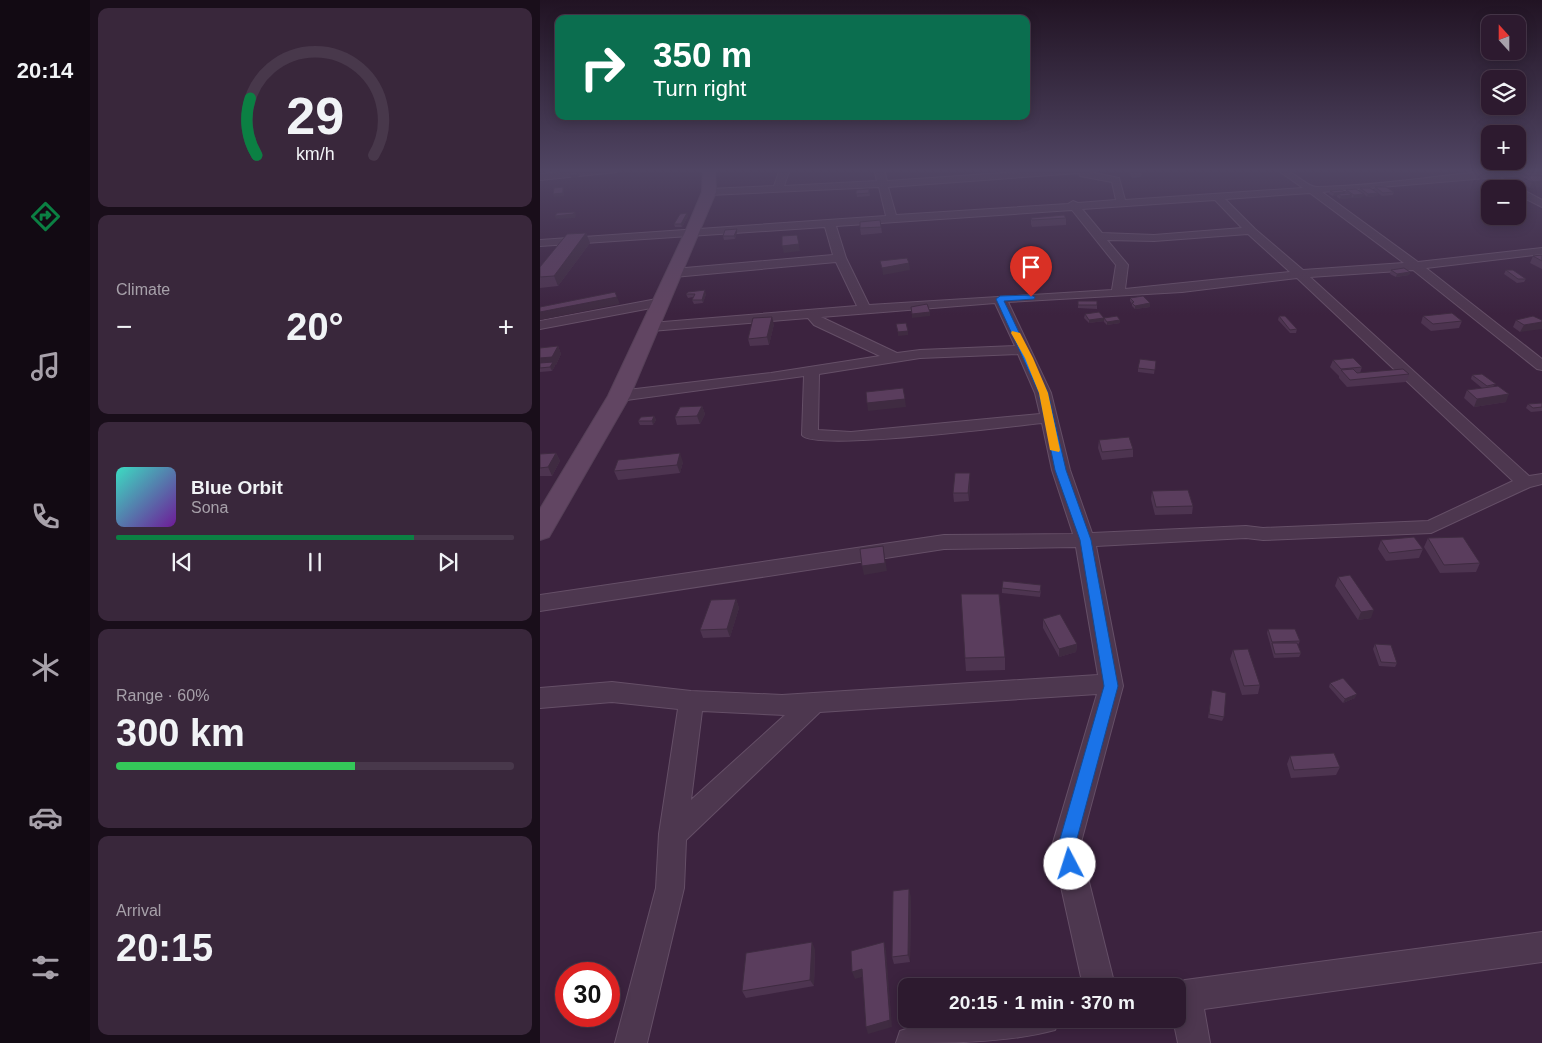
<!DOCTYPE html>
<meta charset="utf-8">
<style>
:root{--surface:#2d1a2f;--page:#39273b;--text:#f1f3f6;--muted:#a7a1aa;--line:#48384b;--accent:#0b8043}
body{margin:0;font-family:Helvetica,sans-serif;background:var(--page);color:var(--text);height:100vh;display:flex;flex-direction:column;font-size:19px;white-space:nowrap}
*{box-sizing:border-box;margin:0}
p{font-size:16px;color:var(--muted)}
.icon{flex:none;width:28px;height:28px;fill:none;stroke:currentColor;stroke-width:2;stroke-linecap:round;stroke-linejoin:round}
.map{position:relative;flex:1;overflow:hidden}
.sheet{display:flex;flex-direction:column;gap:8px;padding:8px;background:#190e1a;width:450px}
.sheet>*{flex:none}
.hud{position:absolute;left:15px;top:15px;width:475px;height:105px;border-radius:10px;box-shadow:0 2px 12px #0003,0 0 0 1px var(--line);background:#0b6e4f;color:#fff;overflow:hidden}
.needle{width:32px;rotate:339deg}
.tools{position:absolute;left:941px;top:15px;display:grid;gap:10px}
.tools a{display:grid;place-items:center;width:45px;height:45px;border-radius:10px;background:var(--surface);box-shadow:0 2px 12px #0003,0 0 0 1px var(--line);font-size:25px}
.speed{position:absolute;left:15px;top:962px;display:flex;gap:10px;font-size:25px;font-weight:700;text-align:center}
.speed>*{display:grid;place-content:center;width:65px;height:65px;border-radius:50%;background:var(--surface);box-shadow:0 2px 12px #0003,0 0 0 1px var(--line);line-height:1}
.speed .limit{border:8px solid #d22;background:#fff;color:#111}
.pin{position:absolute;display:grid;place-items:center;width:42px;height:42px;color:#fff;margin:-51px -21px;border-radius:50% 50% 50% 0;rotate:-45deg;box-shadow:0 0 5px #0007}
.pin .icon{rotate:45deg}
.me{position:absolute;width:55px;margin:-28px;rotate:355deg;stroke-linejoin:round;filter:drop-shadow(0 0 4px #0008)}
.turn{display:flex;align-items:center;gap:18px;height:105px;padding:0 15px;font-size:22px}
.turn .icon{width:65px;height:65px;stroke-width:2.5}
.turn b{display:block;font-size:35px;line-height:42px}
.big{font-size:38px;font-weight:800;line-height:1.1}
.sheet .widget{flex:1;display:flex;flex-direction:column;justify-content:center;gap:8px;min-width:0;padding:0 18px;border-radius:10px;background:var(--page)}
.sheet .dial{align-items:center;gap:0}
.dial svg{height:130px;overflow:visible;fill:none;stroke:var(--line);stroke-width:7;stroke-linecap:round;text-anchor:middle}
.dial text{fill:var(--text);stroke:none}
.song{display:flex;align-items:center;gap:15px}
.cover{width:60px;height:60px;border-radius:8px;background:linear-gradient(135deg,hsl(170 70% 55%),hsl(280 70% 35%))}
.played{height:5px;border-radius:2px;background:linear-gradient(90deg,var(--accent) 75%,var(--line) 75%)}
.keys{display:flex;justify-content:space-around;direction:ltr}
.heat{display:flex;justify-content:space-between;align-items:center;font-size:28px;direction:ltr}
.charge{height:8px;border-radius:4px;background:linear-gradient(90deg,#34c759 60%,var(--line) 0)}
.trip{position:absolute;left:358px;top:978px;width:288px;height:50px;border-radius:10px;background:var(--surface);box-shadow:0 2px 12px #0003,0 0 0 1px var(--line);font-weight:800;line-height:50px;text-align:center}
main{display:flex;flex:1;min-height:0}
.tab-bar{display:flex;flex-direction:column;width:90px;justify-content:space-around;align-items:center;background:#120a13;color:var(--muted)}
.tab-bar .icon{width:35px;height:35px}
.tab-bar .selected{color:var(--accent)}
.tab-bar b{font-size:22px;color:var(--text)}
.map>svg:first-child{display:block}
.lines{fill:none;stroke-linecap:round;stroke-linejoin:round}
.street-casing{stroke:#654f67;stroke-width:2}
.secondary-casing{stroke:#564058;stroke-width:2}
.street{fill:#4d374f;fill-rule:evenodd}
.secondary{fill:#614562;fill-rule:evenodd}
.wall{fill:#4d3450}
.shaded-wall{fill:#3f2b41}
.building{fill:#5a3d5d;stroke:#3f2b41}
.route{fill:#1a73e8;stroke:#114b97}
.slow{fill:#f59e0b}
</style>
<main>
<nav class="tab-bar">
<b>20:14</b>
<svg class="icon selected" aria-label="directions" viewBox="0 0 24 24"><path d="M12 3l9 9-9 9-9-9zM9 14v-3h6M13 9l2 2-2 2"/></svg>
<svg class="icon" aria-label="music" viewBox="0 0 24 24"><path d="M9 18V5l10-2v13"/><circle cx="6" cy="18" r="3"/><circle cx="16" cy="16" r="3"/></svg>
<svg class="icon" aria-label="phone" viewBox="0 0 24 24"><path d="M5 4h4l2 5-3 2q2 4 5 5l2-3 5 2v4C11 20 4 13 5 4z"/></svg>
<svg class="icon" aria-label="climate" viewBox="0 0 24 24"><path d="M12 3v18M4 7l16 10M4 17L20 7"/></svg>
<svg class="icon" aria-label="car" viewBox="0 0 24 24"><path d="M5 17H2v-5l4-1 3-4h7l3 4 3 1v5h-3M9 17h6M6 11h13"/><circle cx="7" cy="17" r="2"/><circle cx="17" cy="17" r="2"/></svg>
<svg class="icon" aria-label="filters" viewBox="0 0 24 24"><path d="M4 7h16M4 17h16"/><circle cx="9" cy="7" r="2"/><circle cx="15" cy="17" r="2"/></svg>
</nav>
<section class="sheet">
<div class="widget dial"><svg viewBox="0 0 100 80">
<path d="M14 69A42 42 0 1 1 86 69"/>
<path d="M14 69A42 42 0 0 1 10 34" stroke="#0b8043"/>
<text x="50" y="56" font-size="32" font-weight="700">29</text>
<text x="50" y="72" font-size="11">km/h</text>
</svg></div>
<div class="widget"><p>Climate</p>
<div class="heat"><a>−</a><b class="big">20°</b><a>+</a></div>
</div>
<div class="widget">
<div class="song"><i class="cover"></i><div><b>Blue Orbit</b><p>Sona</p></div></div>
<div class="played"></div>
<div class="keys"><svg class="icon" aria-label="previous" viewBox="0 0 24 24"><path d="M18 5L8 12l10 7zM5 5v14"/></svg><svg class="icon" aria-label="pause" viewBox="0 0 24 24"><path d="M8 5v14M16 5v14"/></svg><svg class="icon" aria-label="next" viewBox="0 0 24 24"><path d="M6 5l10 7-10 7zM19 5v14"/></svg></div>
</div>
<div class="widget"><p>Range · 60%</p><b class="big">300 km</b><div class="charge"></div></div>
<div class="widget"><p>Arrival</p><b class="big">20:15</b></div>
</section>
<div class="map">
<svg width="1002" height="1043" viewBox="0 0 1002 1043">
<rect width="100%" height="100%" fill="#3c233f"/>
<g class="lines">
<defs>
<path id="street" d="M51,169H82L77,172L0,180V174Z
M240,169H250L244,186L337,181L334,169H344L347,181L520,169H564L550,172L579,178L585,200L763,188L736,169C755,169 765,187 777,187C852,186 928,169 1002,169V174L959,177L1002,200V207L978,195V189H966L947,178L782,192L878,262L1002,248V254L886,268L1002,359V370L997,369L873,270L770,277L989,476L1002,474V484L990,487L891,533L723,540L706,538L556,546L583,686L540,846L575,986H543L512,846L557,694L280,712L146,840L144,888L107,1043H75L116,888L119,834L138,709L72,702L0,708V688L72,682L151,691L242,695L558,675L536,547L404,549L0,611V595L404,535L533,534L512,470L502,423C472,426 273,452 262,435L264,376L79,401L74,399L71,396L74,393L79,391L231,373L340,356L274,325L268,318L111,331L104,327L111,323L317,306L296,262L134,277L128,273L134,269L293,255L285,227L0,246V240L346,216L339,187L169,195L164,192L169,189L234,186ZM539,173L540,176L572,182L576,200L538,203L533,201L528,204L356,215L348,187ZM770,193L864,263L763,270L715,229L685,199ZM675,200L702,228L614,235L562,233L542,209ZM532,210L576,265L572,290L329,305L306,258L296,226ZM708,234L750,272L585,289L588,265L567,240L614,241ZM757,278L973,481L888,521L723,528L706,526L552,533L530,470L511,393L468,302L642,292ZM455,303L475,346L380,350L357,353L281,317ZM478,354L495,393L500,414L311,432L278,430L279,374L380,358ZM162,711L245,715L151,800Z
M122,298L128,302L127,305L0,329V321Z
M1002,932V962L664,1009L670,1043H638L633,1019H636V986H633L645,980Z
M415,1019H520L515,1030C467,1043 407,1043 356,1043L360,1031L372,1027Z"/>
<path id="secondary" d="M163,169H175L176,192L90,396L9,537L0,540V509L68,396L146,230L162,192Z"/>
</defs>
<!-- street casing -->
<use href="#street" class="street-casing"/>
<!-- secondary casing -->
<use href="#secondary" class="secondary-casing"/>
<!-- street -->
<use href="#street" class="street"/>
<!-- secondary -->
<use href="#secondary" class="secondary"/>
</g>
<!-- wall -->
<path class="wall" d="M587,169H600L602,172L601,177L592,178L587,170Z
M882,169H896L901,171L900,174L893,175Z
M1000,175L990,188L977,182L979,176Z
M835,187L854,192L853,195L842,196L838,193L837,196L827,197L824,194L823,197L813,198L812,197L811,198L800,199L797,197V196H793L789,194L790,191L805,192L804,194L806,193H805L806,190L819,191L820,188L834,190Z
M329,189L330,196L317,197L316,190Z
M148,216L142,227H135L134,224Z
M491,218H526V225L492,227L491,224Z
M340,220L342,233L321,235L320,228Z
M197,232L195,239L184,240L183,236Z
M46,233L50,243L18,286L0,288V267Z
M482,255L499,260V264L484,265Z
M1002,255V269L990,263L993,256Z
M851,270L870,272L869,275L856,277L850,274Z
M966,270L986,279L984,282L977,283L964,274Z
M146,294H166L163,303L154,304L152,300L153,297L148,298Z
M590,298L610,303V307L595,309L592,306V304L590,301Z
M538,301H557V309L538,308Z
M545,314L564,318V321L549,323L544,318Z
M739,316L757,329L756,333H750L738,320Z
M883,316L922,321L919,328L891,331L881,323Z
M564,318L580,323L567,325L564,322Z
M976,320H1002L980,332L973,327Z
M234,324L229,345L210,346L208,339Z
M18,346L21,354L16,365H14L15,366L12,371L0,372V348Z
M793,360L822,367L820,373L869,374L866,382L807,387L799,378V376L790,367Z
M616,361L614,374L598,372V368Z
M932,375L955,386L966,402L934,407L924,398L927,390L942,388L931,379Z
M1002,403V411L991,412L986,408L988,404Z
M162,406L165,414L160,424L137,425L135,417Z
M114,416L116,420L113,425H100L98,421Z
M559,440L593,449V457L562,460L558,448Z
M16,453L20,461L12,476H0V454Z
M143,462L140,473L78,480L74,471Z
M430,473V481L429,501L414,502L413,493Z
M612,491L653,506L652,514L615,515L611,499Z
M888,538L940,563L936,572L900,573L884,547Z
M841,540L883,549L879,558L846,561L838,549Z
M798,577L831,618L818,620L795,586Z
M462,588L501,590L500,597L462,593Z
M196,599L199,608L190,637L163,638L160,630Z
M503,619L537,644L536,652L519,657L503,628Z
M728,629L760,641L758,645L761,653L759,657L734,658L727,633Z
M835,644L857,663L855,667L839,666L833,649Z
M693,650L720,685L718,694L702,695L690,659Z
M465,657V670L426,671L425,658Z
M790,683L815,698L803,703L789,687Z
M672,690L684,717L682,721L668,718Z
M750,756L800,767L796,775L751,778L747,764Z
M371,897L370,962L354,964L352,957Z
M275,949L274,986L206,998L202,991Z"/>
<!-- shaded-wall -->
<path class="shaded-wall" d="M104,169L103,173L96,174L95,171Z
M688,169H702V170L688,171Z
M901,171L900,174L893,175L894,172Z
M38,172L39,175L38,178H31L30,175Z
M1002,181V187L990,188L992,182Z
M23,187L24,190V196L14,197L13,194Z
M805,192L804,195L798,194L797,196H793L794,193Z
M838,193L837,196L827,197L828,194Z
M824,194L823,197L813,198L814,195Z
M812,195L811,198L800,199L801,196Z
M35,212L36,215L35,218L16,219L15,216Z
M147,213L148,216L142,227L141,224Z
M197,229V232L195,239L194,236Z
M46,233L50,243L18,286L14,276Z
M257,235L260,251L244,253L242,246Z
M369,263L370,270L343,275L342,268Z
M870,272L869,275L856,277L857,274Z
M165,290L166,294L163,303L162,300Z
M77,297L80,304L0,320V312Z
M610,303V307L595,309V306Z
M390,312V316L372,318V314Z
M232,317L234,324L229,345L227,337Z
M564,318V321L549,323V320Z
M580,320V323L567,325V322Z
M1002,322V329L980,332L984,325Z
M368,331V335L358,336V332Z
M18,346L21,354L16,365H14L15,366L12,371L10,367L0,366V358Z
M969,394L966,402L934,407L937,399Z
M365,399L366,407L328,411L327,403Z
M162,406L165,414L160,424L157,416Z
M114,416L116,420L113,425L112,421Z
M16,453L20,461L12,476L8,467Z
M140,453L143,462L140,473L137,465Z
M430,473V481L429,501L428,493Z
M343,546L347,571L324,575L322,566Z
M196,599L199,608L190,637L187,629Z
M834,610L831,618L818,620L821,612Z
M537,644L536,652L519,657V649Z
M817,694L815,698L803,703L805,699Z
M369,889L371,897L370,962L368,955Z
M272,942L275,949L274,986L270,980Z
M344,942L346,950L352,1027L328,1034L326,1027Z
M322,969L325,976L315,979L312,972Z"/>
<!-- building -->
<path class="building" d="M95,169H103L102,170L95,171Z
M590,169H600L602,172H593Z
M888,169H896L901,171L894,172Z
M31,172H38L37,175H30Z
M1000,175L1002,176V181L992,182L979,176Z
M23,187V193L13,194L14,188Z
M835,187H846L854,192L843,193Z
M820,188H830L838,193L828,194Z
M329,189V193L316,194V190Z
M816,189L824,194L814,195L806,190Z
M801,190L805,192L794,193L790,191Z
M808,193L812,195L801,196L798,194Z
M35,212L33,214L15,216L17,213Z
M147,213L141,224H134L140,214Z
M524,215L526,218L492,220L491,218Z
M340,220L341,227L320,228V222Z
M197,229L194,236H183L185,230Z
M46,233L14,276L0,277V267L27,234Z
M257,235L259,244L242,246V236Z
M482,255H497L499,260L483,261Z
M1002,255V261L993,256Z
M367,258L369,263L342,268L340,261Z
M864,268L870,272L857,274L851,270Z
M966,270H973L986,279H978Z
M165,290L162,300H152L155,294H146L148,292Z
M75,292L77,297L0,312V307Z
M603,296L610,303L595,306L592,303L594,302L590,298Z
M538,301H557V305H538Z
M387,304L390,312L372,314L371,307Z
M559,312L564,318L549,320L545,314Z
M912,313L922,321L893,324L883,316Z
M577,316L580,320L567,322L564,318Z
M739,316H745L757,329L750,330Z
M993,316L1002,320V322L984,325L976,320Z
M232,317L227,337L208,339L213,318Z
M366,323L368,331L358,332L356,324Z
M18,346L12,357L0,358V348Z
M813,358L822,367L801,369L793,360Z
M600,359L616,361L615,370L598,368Z
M13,362L10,367L0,368V363Z
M813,369L817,373L863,369L869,374L810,380L801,370Z
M942,374L956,384L947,386L932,375Z
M958,386L969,394L937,399L927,390Z
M363,388L365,399L327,403L326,392Z
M1002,403V407L993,408L988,404Z
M162,406L157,416L135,417L140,407Z
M114,416L112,421H98L101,417Z
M589,437L593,449L562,452L559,440Z
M16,453L8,467L0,468V454Z
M140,453L137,465L74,471L78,460Z
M415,473H430L428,493H413Z
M648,490L653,506L616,507L612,491Z
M874,537L883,549L849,553L841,540Z
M923,537L940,563L904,565L888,538Z
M343,546L345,563L322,566L320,549Z
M810,575L834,610L821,612L798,577Z
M463,581L501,585L500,592L462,588Z
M421,594H459L465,657L425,658Z
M196,599L187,629L160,630L171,600Z
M520,614L537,644L519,649L503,619Z
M728,629H755L760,641L732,642Z
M732,643H757L761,653L735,654Z
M835,644L851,645L857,663L841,662Z
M708,649L720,685L704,686L693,650Z
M803,678L817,694L805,699L790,683Z
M672,690L686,693L684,717L669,714Z
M794,753L800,767L754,770L750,756Z
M369,889L368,955L352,957L353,891Z
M272,942L270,980L202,991L206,953Z
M344,942L350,1020L326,1027L322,969L312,972L311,951Z"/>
<!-- sky -->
<linearGradient id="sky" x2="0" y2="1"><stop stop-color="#211323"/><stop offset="0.54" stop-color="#504563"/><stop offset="1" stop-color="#504563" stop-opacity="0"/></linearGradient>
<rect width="1002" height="315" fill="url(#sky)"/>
<!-- route -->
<path class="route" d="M491,295L495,297L494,299L464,301L508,393L526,470L551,540L578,686L535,846L539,864L536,870L530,872L524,870L518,846L564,686L540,540L515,470L499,393L456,299L460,296Z"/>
<!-- slow -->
<path class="slow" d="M472,331L480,333L493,358L508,393L520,450L519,452L510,450L499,393L485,358L471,333Z"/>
</svg>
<div class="tools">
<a><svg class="needle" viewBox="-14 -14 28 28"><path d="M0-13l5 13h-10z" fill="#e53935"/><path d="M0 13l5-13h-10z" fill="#a7a1aa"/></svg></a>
<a><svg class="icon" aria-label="layers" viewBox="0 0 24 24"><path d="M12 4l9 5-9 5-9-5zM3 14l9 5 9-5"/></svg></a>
<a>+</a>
<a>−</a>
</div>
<div class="speed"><div class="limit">30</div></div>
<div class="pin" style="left:491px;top:297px;background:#d93025"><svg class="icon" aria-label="arrive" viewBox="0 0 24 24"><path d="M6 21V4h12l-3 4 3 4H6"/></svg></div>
<svg class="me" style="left:530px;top:864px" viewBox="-20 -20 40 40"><circle r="19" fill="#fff"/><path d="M0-13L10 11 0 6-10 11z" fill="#1a73e8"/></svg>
<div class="trip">20:15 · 1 min · 370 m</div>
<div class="hud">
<div class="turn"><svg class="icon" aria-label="right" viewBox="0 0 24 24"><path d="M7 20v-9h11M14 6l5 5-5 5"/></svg><div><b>350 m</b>Turn right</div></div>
</div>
</div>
</main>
